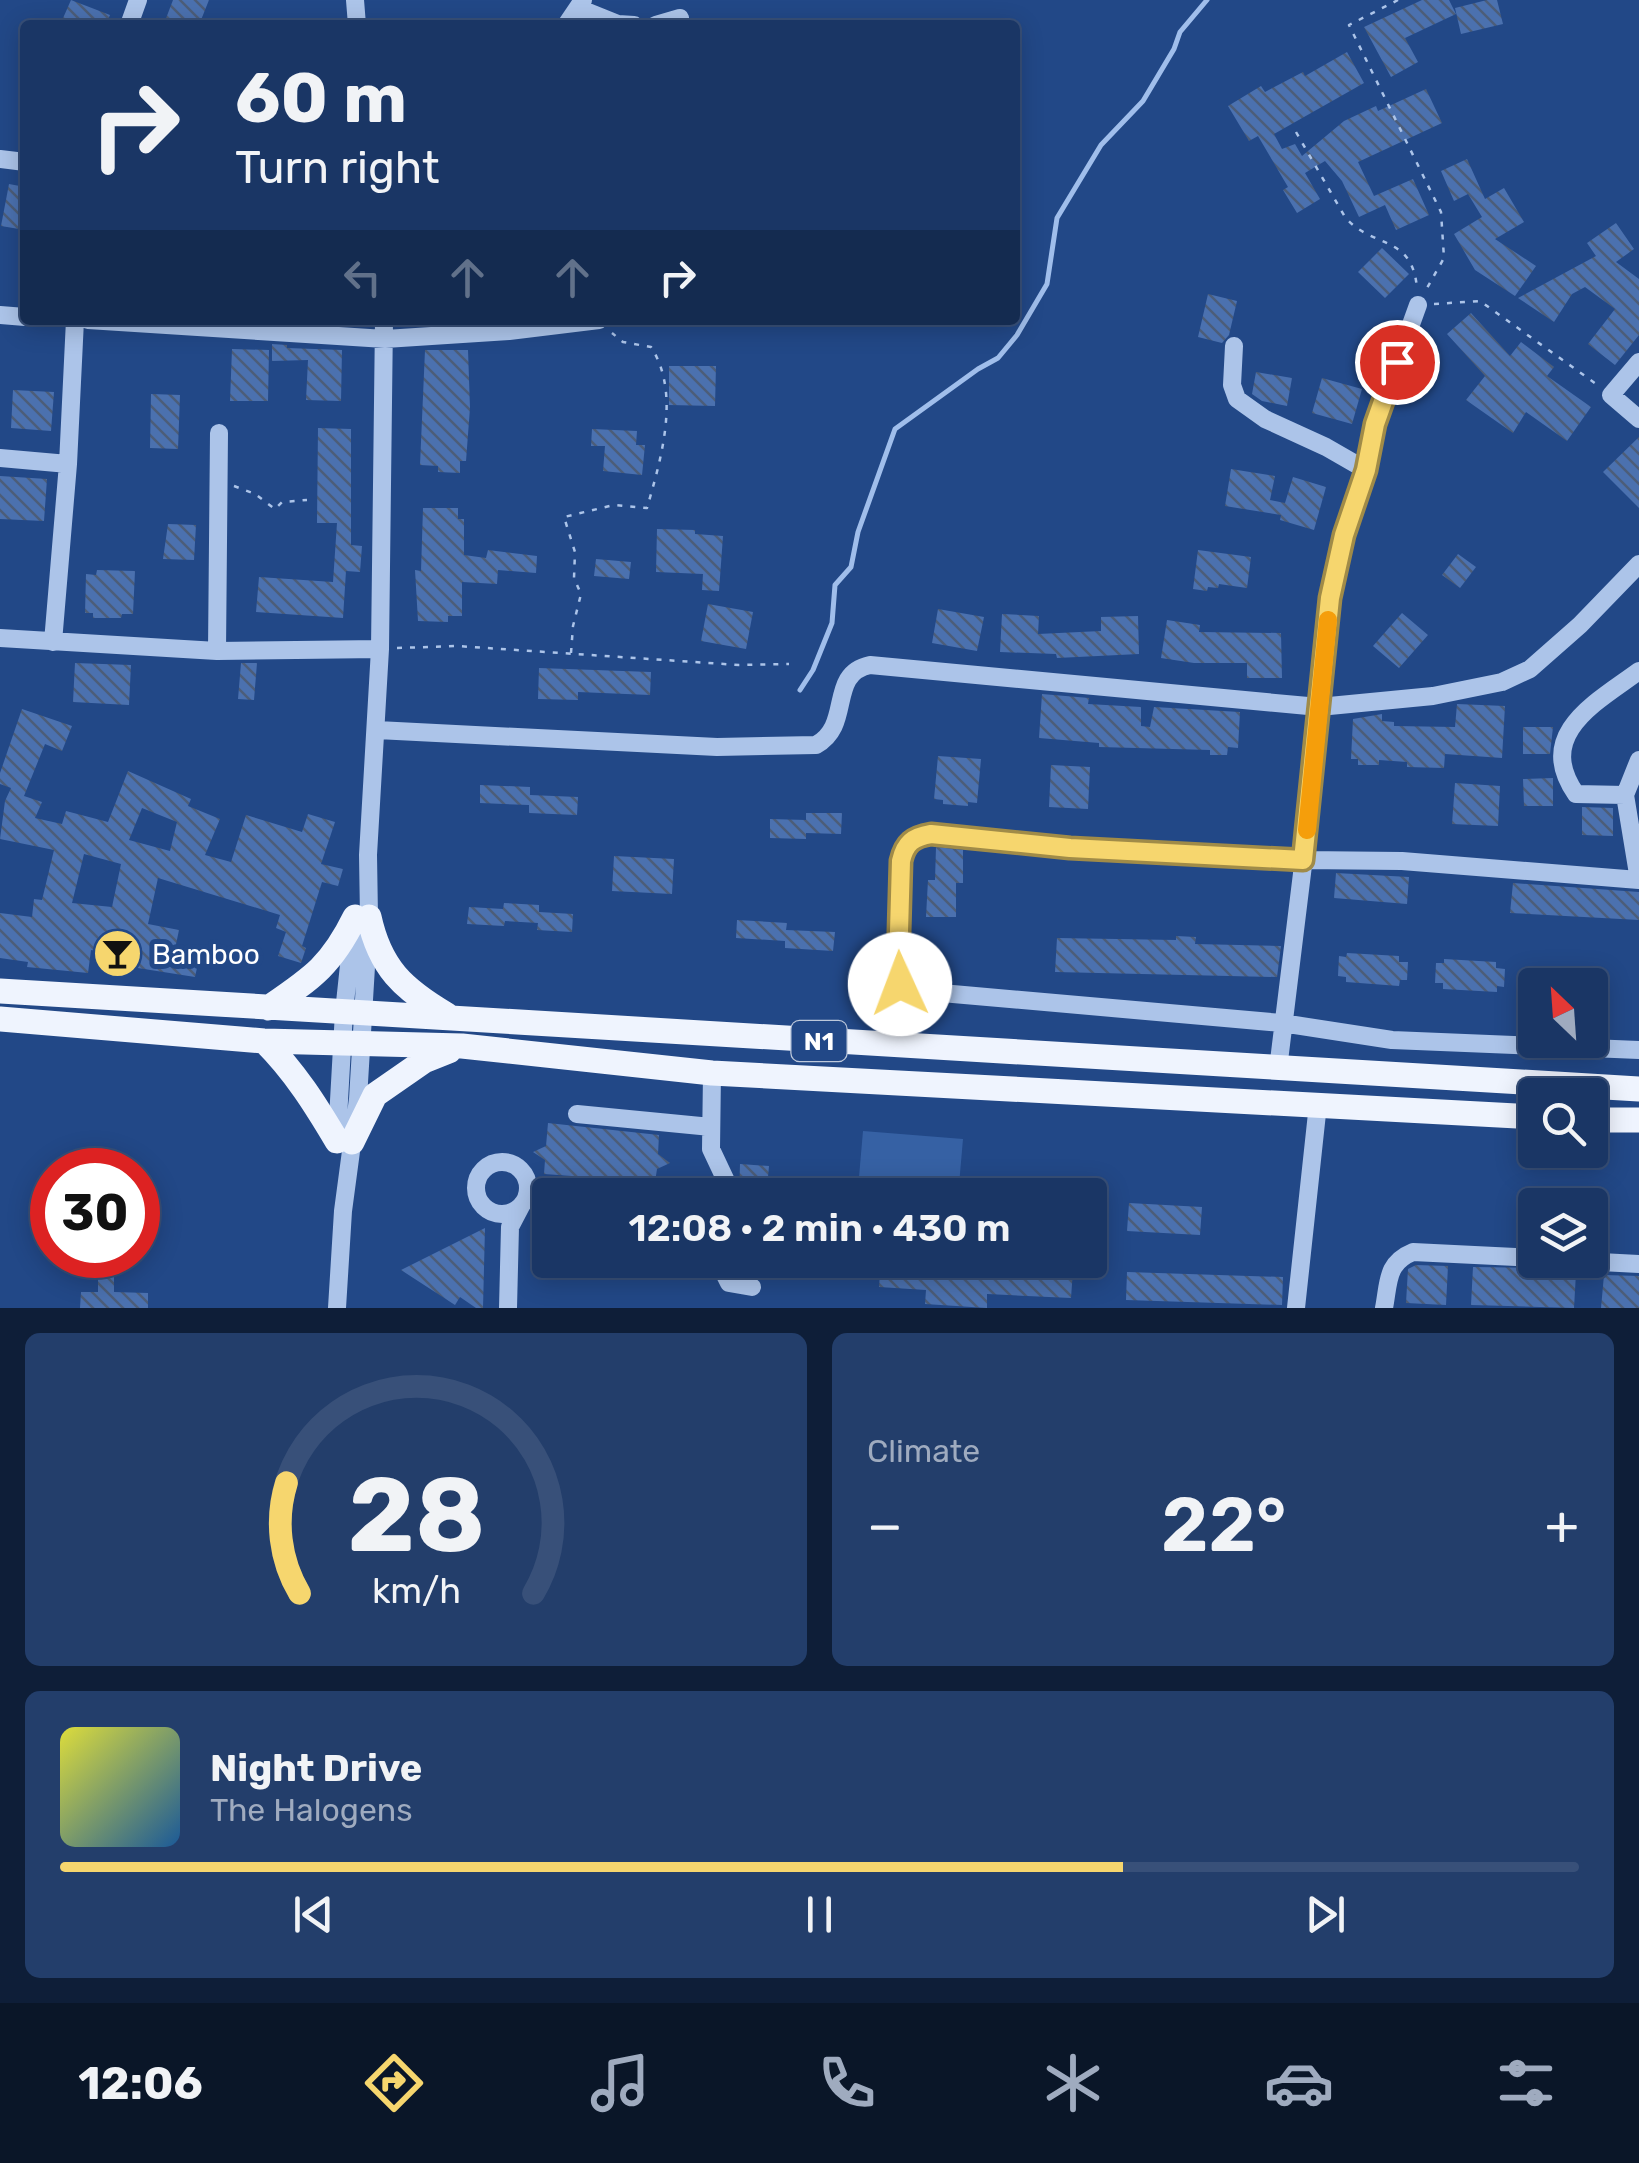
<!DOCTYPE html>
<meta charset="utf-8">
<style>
:root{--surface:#1a3665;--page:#233e6b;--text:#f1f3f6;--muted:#9fabbf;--line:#385079;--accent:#f6d66e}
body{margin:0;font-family:Rubik,sans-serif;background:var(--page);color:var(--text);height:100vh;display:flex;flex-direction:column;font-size:38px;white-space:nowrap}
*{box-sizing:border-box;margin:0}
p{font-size:32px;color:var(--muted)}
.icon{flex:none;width:55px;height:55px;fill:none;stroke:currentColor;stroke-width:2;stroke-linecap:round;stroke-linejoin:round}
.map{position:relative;height:1308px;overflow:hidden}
.drawer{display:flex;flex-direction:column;gap:25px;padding:25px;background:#0e1e38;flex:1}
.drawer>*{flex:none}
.hud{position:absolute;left:20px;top:20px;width:1000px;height:305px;border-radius:10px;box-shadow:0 5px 25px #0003,0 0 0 2px var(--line);background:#1a3665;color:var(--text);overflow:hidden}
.needle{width:65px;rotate:335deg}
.fabs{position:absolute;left:1518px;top:968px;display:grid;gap:20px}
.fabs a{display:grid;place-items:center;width:90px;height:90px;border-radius:10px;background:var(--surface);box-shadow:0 5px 25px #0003,0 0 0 2px var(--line);font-size:50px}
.speed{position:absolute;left:30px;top:1148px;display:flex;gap:20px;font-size:50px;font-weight:700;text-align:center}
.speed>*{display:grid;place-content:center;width:130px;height:130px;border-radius:50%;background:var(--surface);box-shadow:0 5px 25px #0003,0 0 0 2px var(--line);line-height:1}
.speed .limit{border:15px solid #d22;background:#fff;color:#111}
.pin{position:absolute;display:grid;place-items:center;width:85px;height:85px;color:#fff;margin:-42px;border:5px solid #fff;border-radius:50%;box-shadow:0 2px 10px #0007}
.me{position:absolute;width:110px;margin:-55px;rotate:358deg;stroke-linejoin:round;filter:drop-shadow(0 0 8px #0008)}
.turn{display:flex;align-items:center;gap:35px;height:210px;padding:0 50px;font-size:45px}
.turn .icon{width:130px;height:130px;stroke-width:2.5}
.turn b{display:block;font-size:70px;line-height:85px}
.lanes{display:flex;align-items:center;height:95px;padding:0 50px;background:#0003;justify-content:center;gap:50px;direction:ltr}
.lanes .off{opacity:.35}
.big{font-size:75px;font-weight:600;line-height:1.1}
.drawer .tile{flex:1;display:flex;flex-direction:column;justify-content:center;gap:15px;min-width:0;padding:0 35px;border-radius:15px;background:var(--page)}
.drawer .dial{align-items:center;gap:0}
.dial svg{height:260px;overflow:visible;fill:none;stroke:var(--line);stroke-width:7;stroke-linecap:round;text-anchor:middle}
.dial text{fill:var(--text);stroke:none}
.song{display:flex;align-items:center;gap:30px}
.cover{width:120px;height:120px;border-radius:15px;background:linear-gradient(135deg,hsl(60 70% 55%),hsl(210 70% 35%))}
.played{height:10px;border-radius:5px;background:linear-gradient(90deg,var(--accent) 70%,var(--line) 70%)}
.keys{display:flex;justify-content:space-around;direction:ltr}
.heat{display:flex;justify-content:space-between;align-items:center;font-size:55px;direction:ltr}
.drawer .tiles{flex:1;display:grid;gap:25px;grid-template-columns:1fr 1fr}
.tile:last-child{grid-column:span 2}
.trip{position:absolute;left:532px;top:1178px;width:575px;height:100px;border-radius:10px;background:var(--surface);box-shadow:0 5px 25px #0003,0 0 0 2px var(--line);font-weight:600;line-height:100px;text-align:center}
.dock{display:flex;height:160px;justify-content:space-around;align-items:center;background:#0a1628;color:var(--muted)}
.dock .icon{width:70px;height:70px}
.dock .current{color:var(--accent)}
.dock b{font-size:45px;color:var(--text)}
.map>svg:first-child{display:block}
.grass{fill:#3661a4}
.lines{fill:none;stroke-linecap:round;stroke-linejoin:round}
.stream{stroke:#a0beeb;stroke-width:5}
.building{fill:url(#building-back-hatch);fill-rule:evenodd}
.path{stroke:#acc4e9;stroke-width:2.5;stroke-dasharray:5 8;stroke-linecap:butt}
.minor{stroke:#acc4e9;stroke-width:18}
.major{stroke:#eff4fe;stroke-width:25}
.route-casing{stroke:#a08b48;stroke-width:25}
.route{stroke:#f6d66e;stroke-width:18}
.slow{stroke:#f59e0b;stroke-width:18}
.labels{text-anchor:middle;stroke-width:10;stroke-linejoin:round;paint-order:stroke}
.shield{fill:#224887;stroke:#bdc8db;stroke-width:2.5}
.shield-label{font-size:25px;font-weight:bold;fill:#fff}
.poi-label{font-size:28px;fill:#fff;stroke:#224887;text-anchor:start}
</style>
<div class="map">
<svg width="1639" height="1308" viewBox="0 0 1639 1308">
<defs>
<pattern id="building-back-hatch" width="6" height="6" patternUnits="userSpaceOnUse" patternTransform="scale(2.5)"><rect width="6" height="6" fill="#4b71af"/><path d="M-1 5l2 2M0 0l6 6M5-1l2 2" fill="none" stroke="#4c5d79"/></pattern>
</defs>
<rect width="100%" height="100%" fill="#224887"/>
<!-- grass -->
<path class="grass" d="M863,1131L963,1139L959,1185L859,1177Z"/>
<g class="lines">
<!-- stream -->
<path class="stream" d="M800,690L813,670L832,623L835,585L851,567L858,532L895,429L978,369L998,358L1017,335L1047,284L1057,218L1101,145L1143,101L1174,49L1180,32L1207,0"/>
</g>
<!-- building -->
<path class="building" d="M71,0L110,15L106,25H60Z
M173,0H209L199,25H176L165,21Z
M1422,0H1449L1456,14L1405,38L1418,62L1391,77L1364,27Z
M1487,0H1497L1503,24L1461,34L1455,8Z
M1347,52L1364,83L1274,134L1282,149L1295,144L1302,156L1344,121L1376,106L1378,111L1426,89L1442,123L1358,162L1374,196L1413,179L1429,215L1396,230L1385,205L1359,217L1342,181L1325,161L1305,173L1320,199L1297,213L1283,190L1288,187L1258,136L1249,141L1228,106L1261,86L1265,92L1303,72L1305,76Z
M1467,159L1485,199L1504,188L1524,222L1495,239L1536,266L1515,296L1475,270L1454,234L1482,217L1468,194L1454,201L1441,171Z
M9,184L25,187V230L1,226Z
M1616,223L1634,249L1616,262L1639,279V335L1615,365L1588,344L1615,309L1585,287L1572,294L1554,322L1518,298L1596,256L1587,243Z
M1382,248L1409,274L1385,298L1358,272Z
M1208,294L1237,301L1229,335L1222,343L1198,337Z
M1471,313L1510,356L1521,342L1554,367L1547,376L1591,407L1567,441L1526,412L1513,433L1466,400L1485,376L1447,334Z
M272,344L287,345V348L342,350L341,401L306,400L308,360L272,361Z
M232,349L269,350L268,401H230Z
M425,350H468L470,408L466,461H460V473L438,472V466L420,465Z
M669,366H716L715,406L669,405Z
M1256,372L1292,378L1287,406L1262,401L1252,394Z
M1322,378L1362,389L1352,424L1312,413Z
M13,390L54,392L51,431L11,428Z
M151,394L180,395L178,449L150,448Z
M318,428L351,429V545L362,546L360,572L346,571L343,618L256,612L259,577L333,582L337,523H317Z
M592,429L637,431L636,445H645L642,475L603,471L605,446H591Z
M1639,437V508L1603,472Z
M1231,469L1275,476L1270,500L1285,503L1293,477L1326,487L1314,530L1280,520L1281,515L1225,506Z
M0,476L47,479L44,521L0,519Z
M423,508H458V519H464V555L486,558L488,550L537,556L536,573L498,570L497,584L462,582V616H448V622L418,621L415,570L421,571Z
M168,524L196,525L194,560L163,559Z
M657,529L695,530V534L723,536L719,591L702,590L703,574L656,572Z
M1198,550L1251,557L1247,588L1219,584L1218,588L1208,587L1207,591L1193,589Z
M1458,554L1476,567L1460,588L1442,575Z
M596,559L631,562L629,579L594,576Z
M97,570L135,571L133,614H122L121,618H93V613H85L86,574L96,575Z
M708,604L753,612L746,649L701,641Z
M938,609L984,617L977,651L932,643Z
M1402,613L1428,635L1399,668L1373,646Z
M1002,614L1039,616L1038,634L1101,631V617L1138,616L1139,654L1057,658L1056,654L1000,652Z
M1167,620L1200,625L1199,632L1281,633L1282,678H1247V663H1194L1161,658Z
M75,663L131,665L129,705L73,702Z
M241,663H257L254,700L238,699Z
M539,668L651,672L650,695L578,692V700L538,699Z
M1042,694L1089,698L1088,704L1141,707V726L1150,727L1154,707L1240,712L1238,748L1228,747L1227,755H1210V750L1099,747V743L1039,738Z
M1457,704L1505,706L1502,758L1445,754L1444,768L1407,767V762L1379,760V765H1358V759H1351L1353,719L1382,714V721L1394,722V726L1455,727Z
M22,709L72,726L62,751L45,744L24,796L42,802L35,818L62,824L66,811L108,822L128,771L191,799L188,806L220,819L205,855L231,862L246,815L302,832L308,814L335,822L321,864L343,869L338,886L322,882L302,946L306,948L301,963L278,956L286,932L276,928L280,915L158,878L148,924L179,930L175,949L200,954L195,977L125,966L126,962L116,960L117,955L91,950L88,973L27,967L28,962L0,958V913L32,917L34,899L42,900L54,850L0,839L5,801L11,788L0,784V773ZM142,808L177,822L170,851L129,840ZM84,854L121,864L112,907L72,903Z
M1523,727H1553L1550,754H1523Z
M938,756L981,759L977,803L968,802V806L943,804V800L934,799Z
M1051,765L1090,767L1088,809L1049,807Z
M1553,778V806H1524L1523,779Z
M1455,783L1500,786L1498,826L1452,824Z
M480,785L530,787V795L578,797L577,815L529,813V805L480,803Z
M1582,807L1613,808V836L1582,835Z
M806,813H842L841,834L806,833V839L770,838V819L806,820Z
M936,847L963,850V883H956V917H926L928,880H935Z
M614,856L674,859L672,894L612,891Z
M1336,873L1409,877L1407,904L1334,898Z
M1513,883L1639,892V920L1510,913Z
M504,903L539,905V912L573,914L572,932L537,930L538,923L505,921L504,926L467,924L469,907L503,909Z
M737,920L787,923L786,930L835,932L833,951L785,948V941L736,938Z
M1176,936L1196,937L1195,944L1281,946L1277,977L1055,972L1057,938L1176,940Z
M1347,953L1399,956V962H1408L1407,980H1400L1399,986L1346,982V977L1338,976L1339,956L1346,957Z
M1444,959L1496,962V968L1505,969L1504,987L1497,986V992L1443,989V983H1435L1436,963H1444Z
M1541,967L1593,970L1592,985H1532L1533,970L1540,971Z
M548,1123L659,1135L658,1154L670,1163L657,1169L655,1182L630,1181L628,1195H598L599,1178L544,1174L545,1160L533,1152L546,1146Z
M740,1164L769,1166L768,1177L790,1178L789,1195H739Z
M1129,1203L1202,1207L1200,1235L1127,1231Z
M485,1228L483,1308H476L460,1297L455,1305L401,1270Z
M881,1260H989V1265L1073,1270L1071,1298L987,1294V1308L925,1304L926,1290L879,1287Z
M1416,1265L1448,1266L1446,1305L1406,1303L1408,1269Z
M1473,1267L1553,1268L1576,1273L1574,1308L1471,1305Z
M1127,1272L1283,1277L1282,1305L1126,1300Z
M1604,1275L1639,1276V1308H1601Z
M98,1276H114V1292L148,1293V1308H80L81,1292H98Z"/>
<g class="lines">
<!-- path -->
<path class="path" d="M1398,0L1349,25L1441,212L1444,258L1427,288
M1296,132L1345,217C1372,249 1413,234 1417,289
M1434,304L1480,301L1599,386
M234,486L255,494L275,509L282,502L307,500
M397,648L457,646L739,665L789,664
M571,653L573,626L581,594L574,578L575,552L564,517L614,505L647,508C661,459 681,393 651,347L623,342L612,333"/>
<!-- minor -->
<path class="minor" d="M355,0L357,25
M578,8L618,24L634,25
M129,25L138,0
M566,25L583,0
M656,25L680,18
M0,159L25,162
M0,315L25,317
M88,320L385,339L509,331L599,320
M1234,346L1232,385L1237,399L1265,419L1326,447L1366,470L1375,424L1418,305
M1639,362L1611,395L1639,419
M0,458L68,464
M0,638L217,651L380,649
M53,642L68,464L75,320
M217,651L219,433
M377,730L717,747L816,745C853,725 827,674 870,665L1319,707L1433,696L1502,682L1530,669L1580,625L1639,564
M1625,795L1576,794C1534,734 1597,702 1639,671
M1639,880L1402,861L1303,860L1070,848L931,834L910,841L903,850L898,967L900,985L919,991L1282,1023L1392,1040L1639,1050
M1639,880L1625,795L1639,760
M1278,1069L1312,792L1330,598L1344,535L1366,470
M712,1073L711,1149L727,1183L726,1195
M577,1114L711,1127
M337,1136L344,1012L353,928
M476 1188a26 26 0 1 1 52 0a26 26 0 1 1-52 0Z
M725,1260V1275L729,1283L752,1287
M1562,1260L1639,1264
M337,1308L343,1211L358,1099L369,917L368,855L380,649L384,320
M508,1308L510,1227L521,1206
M1296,1308L1318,1104
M1384,1308C1389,1282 1386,1263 1413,1252L1535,1258"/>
<!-- major -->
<path class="major" d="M369,917C380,968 403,989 447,1015
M0,991L1639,1089
M268,1008C312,978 331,966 355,917
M0,1019L264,1041L462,1046L712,1073L1535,1117
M264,1041C295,1072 315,1104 337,1141
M1590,1120H1639
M352,1142L375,1095L424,1061L449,1051"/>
</g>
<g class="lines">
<defs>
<path id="route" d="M900,984L898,967L901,861C905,843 913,837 931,834L1070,848L1303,860L1330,598L1344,535L1366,470L1375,424L1397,362"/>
</defs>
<!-- route casing -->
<use href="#route" class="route-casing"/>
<!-- route -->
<use href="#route" class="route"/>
<!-- slow -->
<path class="slow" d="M1307,830L1328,620"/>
</g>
<!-- icons -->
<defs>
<symbol id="bar-disc" viewBox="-11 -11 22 22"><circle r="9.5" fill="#f6d66e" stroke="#224887"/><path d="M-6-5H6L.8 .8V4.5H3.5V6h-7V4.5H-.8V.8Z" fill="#111"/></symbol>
</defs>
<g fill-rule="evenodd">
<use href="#bar-disc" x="90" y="926" width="55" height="55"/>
</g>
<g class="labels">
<!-- shield labels -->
<rect class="shield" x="791.5" y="1021" width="55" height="40" rx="8"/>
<g class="shield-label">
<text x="819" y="1050">N1</text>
</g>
<!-- poi labels -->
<g class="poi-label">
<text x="152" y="964">Bamboo</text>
</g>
</g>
</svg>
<div class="fabs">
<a><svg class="needle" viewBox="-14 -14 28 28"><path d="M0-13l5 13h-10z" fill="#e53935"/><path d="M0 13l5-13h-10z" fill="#9fabbf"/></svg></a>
<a><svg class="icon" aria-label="search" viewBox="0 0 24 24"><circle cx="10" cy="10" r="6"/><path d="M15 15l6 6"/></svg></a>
<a><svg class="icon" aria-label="layers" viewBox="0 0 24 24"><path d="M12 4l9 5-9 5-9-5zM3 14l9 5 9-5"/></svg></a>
</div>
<div class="speed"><div class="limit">30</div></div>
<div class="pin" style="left:1397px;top:362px;background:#d93025"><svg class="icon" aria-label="arrive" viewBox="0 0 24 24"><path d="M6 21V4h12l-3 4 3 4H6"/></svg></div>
<svg class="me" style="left:900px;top:984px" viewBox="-20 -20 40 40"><circle r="19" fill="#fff"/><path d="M0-13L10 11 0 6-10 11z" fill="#f6d66e"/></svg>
<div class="trip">12:08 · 2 min · 430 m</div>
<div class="hud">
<div class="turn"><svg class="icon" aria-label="right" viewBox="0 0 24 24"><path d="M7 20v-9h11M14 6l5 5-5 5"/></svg><div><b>60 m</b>Turn right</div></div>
<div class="lanes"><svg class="icon off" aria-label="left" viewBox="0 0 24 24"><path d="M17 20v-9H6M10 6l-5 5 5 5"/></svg><svg class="icon off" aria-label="ahead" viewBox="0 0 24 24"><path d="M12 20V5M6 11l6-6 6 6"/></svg><svg class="icon off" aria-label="ahead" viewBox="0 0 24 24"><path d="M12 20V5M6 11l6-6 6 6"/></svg><svg class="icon" aria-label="right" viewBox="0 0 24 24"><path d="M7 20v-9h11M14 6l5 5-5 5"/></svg></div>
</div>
</div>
<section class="drawer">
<div class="tiles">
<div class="tile dial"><svg viewBox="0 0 100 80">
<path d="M14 69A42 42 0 1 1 86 69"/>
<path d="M14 69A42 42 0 0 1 10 35" stroke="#f6d66e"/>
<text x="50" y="56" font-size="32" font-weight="700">28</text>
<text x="50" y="72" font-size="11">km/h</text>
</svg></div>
<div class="tile"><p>Climate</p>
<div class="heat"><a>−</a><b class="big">22°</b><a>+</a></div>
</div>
<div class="tile">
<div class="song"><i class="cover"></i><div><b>Night Drive</b><p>The Halogens</p></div></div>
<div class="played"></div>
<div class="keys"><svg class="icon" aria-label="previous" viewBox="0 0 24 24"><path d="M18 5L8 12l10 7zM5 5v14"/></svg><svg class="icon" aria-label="pause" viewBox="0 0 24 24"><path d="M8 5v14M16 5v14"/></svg><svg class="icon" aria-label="next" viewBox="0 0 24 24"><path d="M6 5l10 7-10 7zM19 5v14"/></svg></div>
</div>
</div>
</section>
<nav class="dock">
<b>12:06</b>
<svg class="icon current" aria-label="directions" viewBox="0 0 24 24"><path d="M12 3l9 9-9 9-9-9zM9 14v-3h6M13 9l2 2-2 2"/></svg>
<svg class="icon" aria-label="music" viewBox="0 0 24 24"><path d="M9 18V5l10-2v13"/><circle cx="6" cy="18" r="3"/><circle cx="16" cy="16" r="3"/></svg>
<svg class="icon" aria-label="phone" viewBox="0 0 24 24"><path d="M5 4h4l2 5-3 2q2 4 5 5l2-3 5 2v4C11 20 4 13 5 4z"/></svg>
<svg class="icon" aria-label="climate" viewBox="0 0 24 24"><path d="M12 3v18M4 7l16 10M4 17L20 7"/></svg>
<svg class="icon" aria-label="car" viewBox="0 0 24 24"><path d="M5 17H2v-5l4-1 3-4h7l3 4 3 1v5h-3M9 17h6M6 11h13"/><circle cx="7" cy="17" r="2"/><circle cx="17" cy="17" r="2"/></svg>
<svg class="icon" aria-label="filters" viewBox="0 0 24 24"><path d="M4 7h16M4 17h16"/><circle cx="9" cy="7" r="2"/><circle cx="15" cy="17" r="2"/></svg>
</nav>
